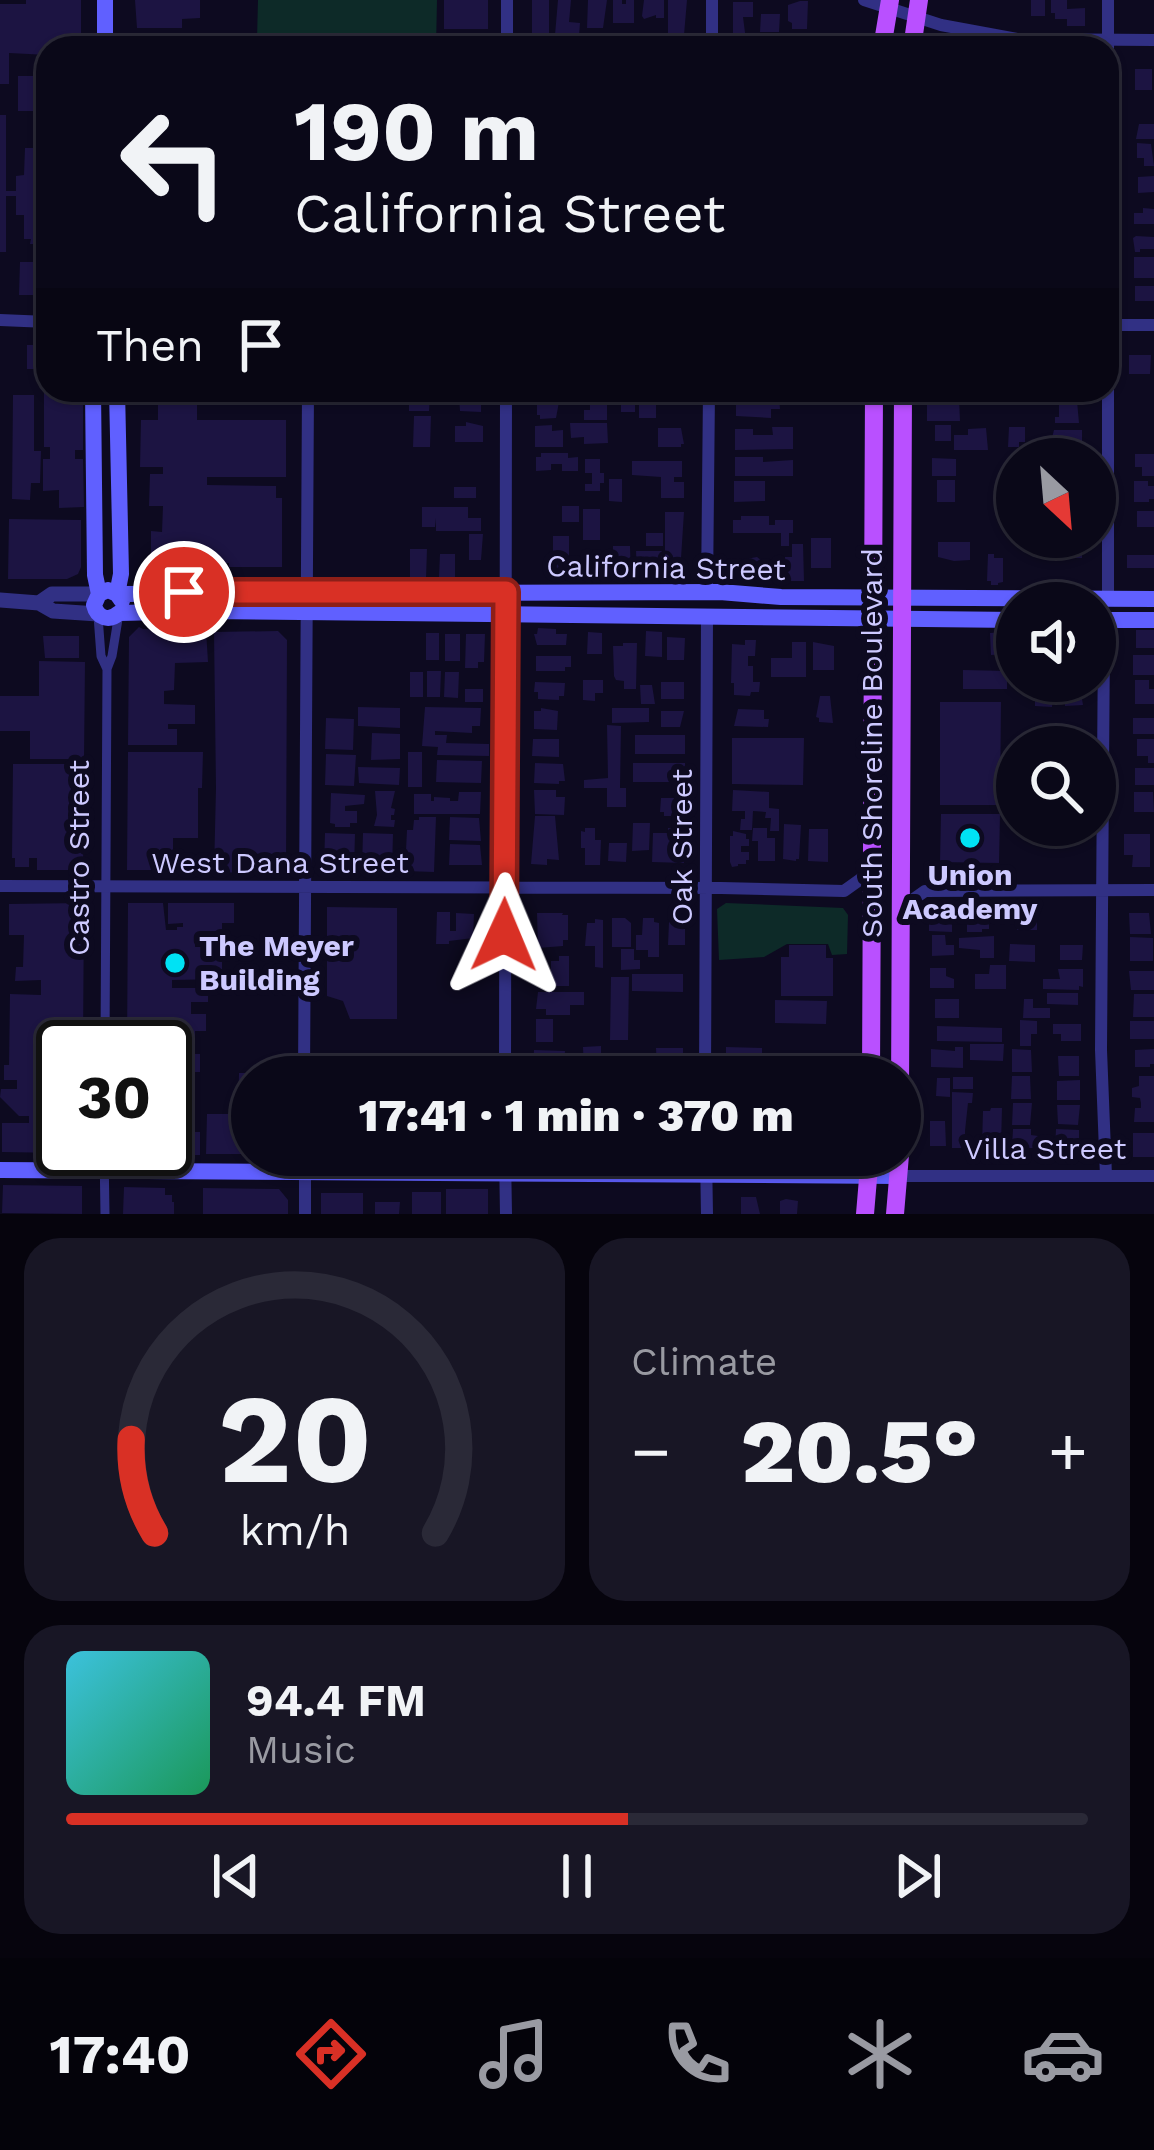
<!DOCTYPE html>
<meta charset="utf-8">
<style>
:root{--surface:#0a0818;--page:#181625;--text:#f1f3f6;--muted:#999aa2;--line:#2a2937;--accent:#d93025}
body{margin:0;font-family:"Work Sans",sans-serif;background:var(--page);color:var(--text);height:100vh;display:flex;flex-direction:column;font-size:45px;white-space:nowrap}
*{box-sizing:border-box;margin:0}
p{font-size:39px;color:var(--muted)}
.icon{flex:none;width:66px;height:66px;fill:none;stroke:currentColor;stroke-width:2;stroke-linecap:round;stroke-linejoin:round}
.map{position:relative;height:1214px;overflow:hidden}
.panel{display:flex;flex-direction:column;gap:24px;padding:24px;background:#06040d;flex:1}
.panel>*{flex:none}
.guide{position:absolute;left:36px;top:36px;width:1083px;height:366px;border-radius:36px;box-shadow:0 3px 9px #0004,0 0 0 3px var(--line);background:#0a0818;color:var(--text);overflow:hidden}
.needle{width:78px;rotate:154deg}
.controls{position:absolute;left:996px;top:438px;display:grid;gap:24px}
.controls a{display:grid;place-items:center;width:120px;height:120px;border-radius:50%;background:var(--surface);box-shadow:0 3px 9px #0004,0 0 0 3px var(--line);font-size:60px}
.speed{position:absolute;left:36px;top:1020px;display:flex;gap:24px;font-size:60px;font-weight:700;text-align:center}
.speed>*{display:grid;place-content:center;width:156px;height:156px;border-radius:50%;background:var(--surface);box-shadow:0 3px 9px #0004,0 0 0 3px var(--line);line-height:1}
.speed .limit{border:6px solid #111;border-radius:18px;background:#fff;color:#111}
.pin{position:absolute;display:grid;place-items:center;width:102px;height:102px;color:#fff;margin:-51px;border:6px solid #fff;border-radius:50%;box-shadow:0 3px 12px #0007}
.me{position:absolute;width:132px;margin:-66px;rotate:1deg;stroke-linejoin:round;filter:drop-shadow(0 0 9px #0008)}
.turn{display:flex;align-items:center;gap:42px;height:252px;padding:0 60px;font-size:54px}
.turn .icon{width:156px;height:156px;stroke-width:2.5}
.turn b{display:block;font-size:84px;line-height:102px}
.then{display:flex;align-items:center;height:114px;padding:0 60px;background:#0003;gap:24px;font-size:45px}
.big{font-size:90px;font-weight:800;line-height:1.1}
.panel .widget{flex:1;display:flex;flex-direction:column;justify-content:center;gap:18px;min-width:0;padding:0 42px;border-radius:36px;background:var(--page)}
.panel .dial{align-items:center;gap:0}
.dial svg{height:312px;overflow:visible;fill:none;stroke:var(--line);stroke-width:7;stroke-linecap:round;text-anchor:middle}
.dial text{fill:var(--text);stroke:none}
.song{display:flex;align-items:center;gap:36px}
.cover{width:144px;height:144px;border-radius:18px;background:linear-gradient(135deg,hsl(190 70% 55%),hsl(150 70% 35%))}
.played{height:12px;border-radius:6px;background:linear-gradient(90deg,var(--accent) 55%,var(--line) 55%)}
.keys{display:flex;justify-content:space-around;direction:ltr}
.heat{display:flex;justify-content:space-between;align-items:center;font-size:66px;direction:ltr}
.panel .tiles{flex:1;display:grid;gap:24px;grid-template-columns:1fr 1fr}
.widget:last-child{grid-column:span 2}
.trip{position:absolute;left:231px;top:1056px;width:690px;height:120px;border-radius:60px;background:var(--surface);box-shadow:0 3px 9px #0004,0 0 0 3px var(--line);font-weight:800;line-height:120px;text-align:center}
.tabs{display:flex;height:192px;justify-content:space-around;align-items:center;background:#04030a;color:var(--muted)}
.tabs .icon{width:84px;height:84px}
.tabs .current{color:var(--accent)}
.tabs b{font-size:54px;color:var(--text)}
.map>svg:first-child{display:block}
.green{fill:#0d2a28}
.building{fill:#1c1442}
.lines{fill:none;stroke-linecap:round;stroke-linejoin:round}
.pedestrian{stroke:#313084;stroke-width:9}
.minor{stroke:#313084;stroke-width:12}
.tertiary{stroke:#313084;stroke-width:15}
.secondary{stroke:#6060ff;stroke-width:16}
.primary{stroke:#b950ff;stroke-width:18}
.route-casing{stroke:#8d1f18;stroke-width:30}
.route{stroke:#d93025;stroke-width:21}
.poi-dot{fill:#00e2f4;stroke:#0d0a20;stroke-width:4.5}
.labels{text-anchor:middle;stroke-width:12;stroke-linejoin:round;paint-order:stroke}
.street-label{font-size:30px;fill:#cdc9ff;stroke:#0d0a20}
.poi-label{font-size:30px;font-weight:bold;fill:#cdc9ff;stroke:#0d0a20}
</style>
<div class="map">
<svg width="1154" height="1214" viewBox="0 0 1154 1214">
<rect width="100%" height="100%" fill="#0d0a20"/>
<!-- green -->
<path class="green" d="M258,0H437L436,48H287V41L257,39Z
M726,903L843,908L848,915L847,954L832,955L828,944H787L764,957L719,960L717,909Z"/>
<!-- building -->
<path class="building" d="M26,0H81V46L48,48V55L9,53V84H0V4H26Z
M135,0H200V18L182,19V28H137Z
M444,0H488V29H444Z
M532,0H549V37H532Z
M558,0H571L569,22L580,23L579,36L555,35Z
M588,0H607L603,28H587Z
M613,0H622V4H626V0H634V23H613Z
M644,0H664V18H656V15L644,19L642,16Z
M668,0H687L684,35H688V41H690L688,48L668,46Z
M1031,0H1045V16H1031Z
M1051,0H1067V9L1085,8V26H1067V19H1055V13H1051Z
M800,1H808L807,29H792V23L788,21V5Z
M733,2H753V17H743L747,48H733Z
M761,14H780L779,32H760Z
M1135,69H1152V90H1135Z
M18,76H48V111H18Z
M0,115H6V191H16V176L24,175L25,148H33V140H48V244H30L31,239H24V215H16V196H6V252H0Z
M1139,124H1154V139H1136Z
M1137,143L1151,144L1154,166H1144V158H1137Z
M1154,176V192L1138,193V177Z
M1143,208L1154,209V224H1134V213H1143Z
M1136,236L1154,237V249H1140V252H1135L1133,238Z
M1134,257H1154V278H1134Z
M20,262H48V295H19Z
M1135,286H1154V301H1135Z
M27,345H48V369H27Z
M1129,355H1151L1150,374H1129Z
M44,384H48V390H74V394H83V450H75V459H83L84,507L59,508V490L43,491V459H50V447H44Z
M158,390H197V420H286V477H207V485L276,486V498H282V567H229V563H211V553H197V563H151V531L162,532L163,506H149L150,474H163V467H140L141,420H158Z
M639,390H652L656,404V418H639Z
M13,395H34V451H41L40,483H31L30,500L12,499Z
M409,395H430L429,411H409Z
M769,395L779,397L780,409H771V418L736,416V396Z
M459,396H481V412L460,411Z
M590,396H607V420H584V410H590Z
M621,396H635V412H621Z
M952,398H959L960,421H927V400Z
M1059,401H1077L1079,423H1055V417H1059Z
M559,402L556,418L540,419V415H537V403Z
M414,416H431L430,447H413Z
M466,422L483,426V442H455V426H466Z
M570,423H607L608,443L584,444V437L571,438Z
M552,425V431L563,430V447H535V426Z
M935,425H951V441H935Z
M772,427H793V449L735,450V429H753V435H773Z
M1009,427H1025V442H1019V447H1008Z
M658,428H681L684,444H681V447H658Z
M986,428L988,450H954V435H968V429Z
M1054,430H1082V451L1045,449V441L1052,438Z
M541,453H568V458L578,457V471H562V464H551V470L536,471V457H541Z
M1135,454H1154V476H1142V467H1135Z
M735,457H763V462L793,460V476H735Z
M932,458L956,459V476H932Z
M585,459H600V473H604V483H600V491H585V484H592V473H585Z
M632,461H682V477H674V482H684V498H661V477L632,475Z
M609,479H622V502L609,501Z
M937,480H955V502H937Z
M734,481H765V501L734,502Z
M1134,481H1148V486H1154V499H1149V502H1134Z
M454,487H476V498H454Z
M562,506H579V522H562Z
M422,507H468V518H481V531H436V518L435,527H422Z
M583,509H600V540H583Z
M1137,511H1154V527H1137Z
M665,512H684L680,574H665Z
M741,516H769V525H775V520H793V533H789V546H781V533H733V520H741Z
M9,519L81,520V567L78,574L67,579H8Z
M646,533H663V546H646Z
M469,534H483L481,560H469Z
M553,536H569V578H553Z
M811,538H831V568H811Z
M1056,540H1082V558H1056Z
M938,542H970V560L954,561L938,557Z
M792,544H803L804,581H785V571H782V561H785V557H792Z
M613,546H630L631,581H613Z
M410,549H427L426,579H410Z
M636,551H662V578H637Z
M440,554H455V577H439Z
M988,554H994V558H1003V582L998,583V585H991V581H987Z
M604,555V580H584V556Z
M1127,555H1154V568H1127Z
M757,557L762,561V579L735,580V561Z
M139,627L143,629L206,630L208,662L175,663L174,690L164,691V704L195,705V724H168V729H177V745H128L129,637Z
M538,628L556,629V634H567L566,645H537L534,634H537Z
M1136,630H1154V648H1136Z
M278,631L287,640L286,874L214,872L216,788L214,632Z
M646,631L662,632V657L645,656Z
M588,632L602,633V654H587Z
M1005,632L1006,654L991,655L990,633Z
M426,633H439V660H426Z
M445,634H460V661H445Z
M466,634H485L484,662H478V668H465Z
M43,636H79V658H45Z
M667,637L685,638L684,660H667Z
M745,640H756L755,656H748V666H753V682H760L759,692H751L750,696L734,695V683H731L732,644L745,645Z
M792,642H806V677H771V658H792Z
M813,642L834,646V670H813Z
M623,643H637L636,689H624V681L616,680L614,676L613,646H623Z
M1133,655H1154V675H1133Z
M536,656H571V667H565V671H536Z
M39,661L85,662L84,759H30V731H0V696H39Z
M963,670L1007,671V689H963Z
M427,671H441L440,697H427Z
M410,672H423V697H410Z
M445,672H459L458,698L444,697Z
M583,680H603V693H595V701L583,700Z
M1135,680H1149V689H1154V704H1135Z
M535,682L565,683L564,696H559V700L538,699V692H534Z
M661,682H684V699H661Z
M640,685H652L655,704H641Z
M465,689H483V702H465Z
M1064,689H1077V699H1082L1083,705L1065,706Z
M1035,693H1053L1052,707L1035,706Z
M820,696H830L833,723L819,722V718L816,717Z
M940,702H1001L1000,805H940Z
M358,707L400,708V728L358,726Z
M425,707L481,708L480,726H472V733L435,731V735H447L446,743L489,744V756L437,755L438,747L422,746Z
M541,708L558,711L557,730L534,729V711H541Z
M612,708H649V722L612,723Z
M738,709L764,710V719H769L768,727L734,726Z
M661,711H684L680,727H661Z
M326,718L354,719L353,750L325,749Z
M1133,718H1154V734H1133Z
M607,725L621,726L620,788H626V807H607V788H584V780L608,778Z
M372,733L400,734V759L371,760Z
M635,735H685V754H635Z
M732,738H804L803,785L732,784Z
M533,739H559V757L532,756Z
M1137,739H1154V763H1148V756H1137Z
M128,752H203L202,788H198V838H173V870H127Z
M408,752H422V787H408Z
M326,754L356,755L354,786L325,785Z
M437,760L482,761L481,783L436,782Z
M535,763L563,764L565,781H559V784L534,783Z
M633,763H685V782H633Z
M13,764H87V777H84L83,870H37V858H29V867H15V858H12Z
M358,767L400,768L399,785L359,783Z
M1135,768H1154V785H1135Z
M534,790H556V797H565L564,815L535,814Z
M733,790L769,792V808L779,809V831H770L771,818H765L766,812L753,811L752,830H740L741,819H745V811H732Z
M375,791H395L391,808L395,809L394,815H391V820H395L394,827L374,826L377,815Z
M459,792H481L480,814H414V794H431V801H434V797L450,798V801H458Z
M1134,792H1153L1154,812H1134Z
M331,793L365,795L364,804L345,806V811H357V823H350V827H335V824L330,823Z
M661,798H680V816H664V812H660Z
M941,814H1000L999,863L940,862Z
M535,816H555L559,860L547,859V865L531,864Z
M419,817H436L434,872L405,871L407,830H413L414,820H419Z
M450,817L479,818L481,841L449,840Z
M633,823H650L649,850L632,851Z
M784,824L801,825L799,859H796V861L783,859Z
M1014,825H1082V831H1014Z
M585,828H595V840H601L600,865H585V848H581V831L585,832Z
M668,828H680V841H684V863L652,862L653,833H668Z
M753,828H767V838H775V861H758V841H752Z
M809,829H828V862L808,861Z
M733,831L746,834V839H749V846H741V852H749V860H746V864H738V866L732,867L730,862V836H733Z
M325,833L355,834L354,869L324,868Z
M363,833L393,834L392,869L362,868Z
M1124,834H1150V867H1132L1133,855H1124Z
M609,843H627L626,862L608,861Z
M450,844L480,845L482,865H449Z
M84,903L83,1047H63V1153L2,1152V1123H29V1116H19L0,1097L1,1089H17V1080H4V1065H9L10,994L41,995V980L15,981L16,967H23L24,935H9V904Z
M128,903H163L166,930H177V927H183V923L168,924V903H234V923H222V942H195V947H222V979L172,980V988H208V1002H191V1014H206V1031H195V1054H200V1072H187V1101H191V1112H178V1132H200V1155H127V1149H165V1047H127Z
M327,907L397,908V1019H350L343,1001L327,996Z
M437,912H450V931H456V913L474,914L473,938L449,941V944H436Z
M973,912L989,915V929H982V932H967V915H973Z
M537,913H563L562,915H568V940H563V946L538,948Z
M929,913H948V922H952V932L929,931Z
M1129,913H1149L1151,934H1130Z
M1017,915H1037V930H1017Z
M612,918H625L631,923V947H612Z
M643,918H654V922L659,923V957H648V950H636V935H642Z
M595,919L603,920V968L595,967V946H585L587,923H595Z
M672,919H682V922H685V945H668L669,922H672Z
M932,935H945L946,945H954V955L932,956Z
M994,936V958H980V950L959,948V938Z
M1130,937L1153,938V961H1130Z
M1010,944L1035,945V962L1009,961Z
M789,945H826V958H833V996H781V957H789Z
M1060,945H1083L1082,960H1060Z
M621,949H634V960H640V969L621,970Z
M559,956H569V986H551V961H559Z
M990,965H1006V989H975V974H989Z
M930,968H946V976L954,979V988H930Z
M1058,969H1083V987L1079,986V990L1043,989V979H1060Z
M1129,971H1154V990H1131Z
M632,974H683V992L632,991Z
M611,977H629L628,1040H610Z
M538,992H584V1005H570V1015H546V1009H536Z
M1047,993H1078V1005L1047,1004Z
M1134,994H1154V1017H1133Z
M935,999H959V1018H935Z
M1024,999H1033V1008H1050V1018H1023Z
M775,1000L827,1001L826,1024L775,1023Z
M536,1019H553V1042H536Z
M1020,1020L1037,1021V1034H1031V1046H1020Z
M1130,1021H1154V1039H1130Z
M1053,1024H1081V1041H1061V1034H1053Z
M937,1026L1002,1028V1042L937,1041Z
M970,1044H1004L1003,1061L970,1060Z
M601,1046V1072H584L583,1047Z
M726,1047L762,1048V1062L726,1061Z
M955,1047H963V1068L931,1067V1049L955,1051Z
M656,1048H683V1067L657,1068Z
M1012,1049L1031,1050L1032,1072H1012Z
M1154,1049V1064H1150V1067H1135V1050Z
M534,1050L565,1051L564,1064H559L557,1068L533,1067Z
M1058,1056H1079V1076H1059Z
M239,1073H252V1154H206L207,1114H238Z
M1012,1076H1030L1031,1099H1011Z
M1139,1076H1154V1122H1134L1135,1108H1141V1103L1140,1098L1132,1097V1088L1139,1086Z
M953,1077H973V1089H953Z
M937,1078H950V1097L936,1096Z
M1080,1080V1100H1057V1081Z
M952,1092L973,1093L972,1103H968L965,1131V1139H970V1148H952Z
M1013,1103H1032L1030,1125H1012Z
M1057,1105H1080L1078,1125L1058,1124Z
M991,1108H1002L1001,1145H982L983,1111H990Z
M930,1121H945L946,1146H930Z
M1013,1129H1031V1135L1038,1136V1148H1012Z
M1056,1129L1079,1130V1149H1055Z
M1133,1133H1154V1157H1133Z
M3,1185L82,1186V1214L2,1213Z
M124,1187L165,1188V1195H172V1202H174V1214H123Z
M203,1188L279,1189L288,1200V1214H203Z
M446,1189H488V1214H446Z
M412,1192H441V1214H412Z
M321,1193H363V1214H321Z
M741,1197H756L760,1214H741Z
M786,1199L798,1201L797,1214H780V1201Z
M375,1202H400L399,1214H375Z"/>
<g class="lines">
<!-- pedestrian -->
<path class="pedestrian" d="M98,616L101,656L107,669
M105,1047L107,669L112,656L119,613
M104,1149L105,1214"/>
<!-- minor -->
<path class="minor" d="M864,0L941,25L1017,39L1154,40
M1108,0V599
M507,48V0
M712,48V0
M0,320L48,322
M1107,325H1154
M707,592L709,390
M0,886L721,888L844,891L872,871
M901,908L925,891L1154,890
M304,1077L308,390
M505,1077L506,390
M705,1077L707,618
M505,1155L506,1214
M706,1155L707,1214
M899,1176H1154
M1106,1176L1101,1050L1104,634L1107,620
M305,1214V1155"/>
<!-- tertiary -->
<path class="tertiary" d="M0,600L39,603L53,611L98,614
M39,603L52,594H99"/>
<!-- secondary -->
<path class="secondary" d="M105,48V0
M93,390L95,575L99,594L94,605C97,618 109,622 119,613L210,611L1017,620
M117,390L121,574L117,594L122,601
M99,594L108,590L117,594L720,592L781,597L1154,599
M1095,620H1154
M0,1170L899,1176"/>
<!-- primary -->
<path class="primary" d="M882,48L890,0
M912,48L919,0
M871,1077L874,390
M900,1095L903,390
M865,1214L870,1155
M895,1214L900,1155"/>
</g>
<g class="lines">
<defs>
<path id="route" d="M184,592H506L504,935"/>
</defs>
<!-- route casing -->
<use href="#route" class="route-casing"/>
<!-- route -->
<use href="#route" class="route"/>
</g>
<!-- markers -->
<g class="poi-dot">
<circle cx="970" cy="838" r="12"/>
<circle cx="175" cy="963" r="12"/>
</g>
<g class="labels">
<!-- street labels -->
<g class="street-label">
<text transform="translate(666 568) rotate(1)" y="10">California Street</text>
<text transform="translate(872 743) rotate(-90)" y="10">South Shoreline Boulevard</text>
<text transform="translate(682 847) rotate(-90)" y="10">Oak Street</text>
<text transform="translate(79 858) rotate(-90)" y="10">Castro Street</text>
<text x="280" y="873">West Dana Street</text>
<text x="1045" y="1159">Villa Street</text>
</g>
<!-- poi labels -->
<g class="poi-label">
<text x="970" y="885">Union<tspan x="970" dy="34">Academy</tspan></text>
<text x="199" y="956" text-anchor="start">The Meyer<tspan x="199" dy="34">Building</tspan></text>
</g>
</g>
</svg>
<div class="controls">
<a><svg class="needle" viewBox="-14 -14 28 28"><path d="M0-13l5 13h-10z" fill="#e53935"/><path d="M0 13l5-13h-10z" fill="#999aa2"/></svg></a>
<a><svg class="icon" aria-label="sound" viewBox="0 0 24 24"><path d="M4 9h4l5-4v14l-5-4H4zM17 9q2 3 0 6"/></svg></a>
<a><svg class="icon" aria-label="search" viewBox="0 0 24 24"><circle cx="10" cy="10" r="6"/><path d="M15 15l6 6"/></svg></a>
</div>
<div class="speed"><div class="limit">30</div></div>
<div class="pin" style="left:184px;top:592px;background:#d93025"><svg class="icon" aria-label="arrive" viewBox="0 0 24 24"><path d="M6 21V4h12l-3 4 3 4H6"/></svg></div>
<svg class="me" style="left:504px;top:935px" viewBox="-20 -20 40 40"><path d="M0-17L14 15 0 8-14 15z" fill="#d93025" stroke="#fff" stroke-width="4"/></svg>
<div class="trip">17:41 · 1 min · 370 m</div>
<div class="guide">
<div class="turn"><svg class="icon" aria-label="left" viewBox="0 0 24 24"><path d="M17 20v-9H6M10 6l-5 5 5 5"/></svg><div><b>190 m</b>California Street</div></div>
<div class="then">Then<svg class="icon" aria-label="arrive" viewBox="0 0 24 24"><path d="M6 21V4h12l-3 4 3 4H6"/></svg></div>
</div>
</div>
<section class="panel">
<div class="tiles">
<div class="widget dial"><svg viewBox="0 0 100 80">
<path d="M14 69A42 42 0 1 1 86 69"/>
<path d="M14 69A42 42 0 0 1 8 45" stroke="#d93025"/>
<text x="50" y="56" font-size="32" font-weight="700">20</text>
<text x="50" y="72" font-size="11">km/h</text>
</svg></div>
<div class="widget"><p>Climate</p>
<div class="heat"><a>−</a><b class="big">20.5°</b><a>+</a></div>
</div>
<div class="widget">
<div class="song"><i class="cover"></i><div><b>94.4 FM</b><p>Music</p></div></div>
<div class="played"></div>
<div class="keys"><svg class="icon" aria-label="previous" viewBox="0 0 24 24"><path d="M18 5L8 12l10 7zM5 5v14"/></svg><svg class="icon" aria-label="pause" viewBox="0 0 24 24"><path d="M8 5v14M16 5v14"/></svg><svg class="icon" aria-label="next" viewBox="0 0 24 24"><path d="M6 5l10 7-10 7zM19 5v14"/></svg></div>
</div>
</div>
</section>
<nav class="tabs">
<b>17:40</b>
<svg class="icon current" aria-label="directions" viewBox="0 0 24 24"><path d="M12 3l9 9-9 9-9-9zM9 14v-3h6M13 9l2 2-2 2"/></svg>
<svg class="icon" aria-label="music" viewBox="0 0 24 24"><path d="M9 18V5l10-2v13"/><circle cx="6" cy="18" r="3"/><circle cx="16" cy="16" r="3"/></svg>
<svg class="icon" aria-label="phone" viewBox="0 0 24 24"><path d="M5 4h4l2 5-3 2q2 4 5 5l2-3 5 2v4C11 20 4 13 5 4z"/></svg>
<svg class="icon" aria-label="climate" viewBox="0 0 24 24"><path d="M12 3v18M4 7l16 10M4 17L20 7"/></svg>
<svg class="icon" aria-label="car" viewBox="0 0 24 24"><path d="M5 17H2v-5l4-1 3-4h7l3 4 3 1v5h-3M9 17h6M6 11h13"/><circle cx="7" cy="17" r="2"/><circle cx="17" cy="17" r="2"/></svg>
</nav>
